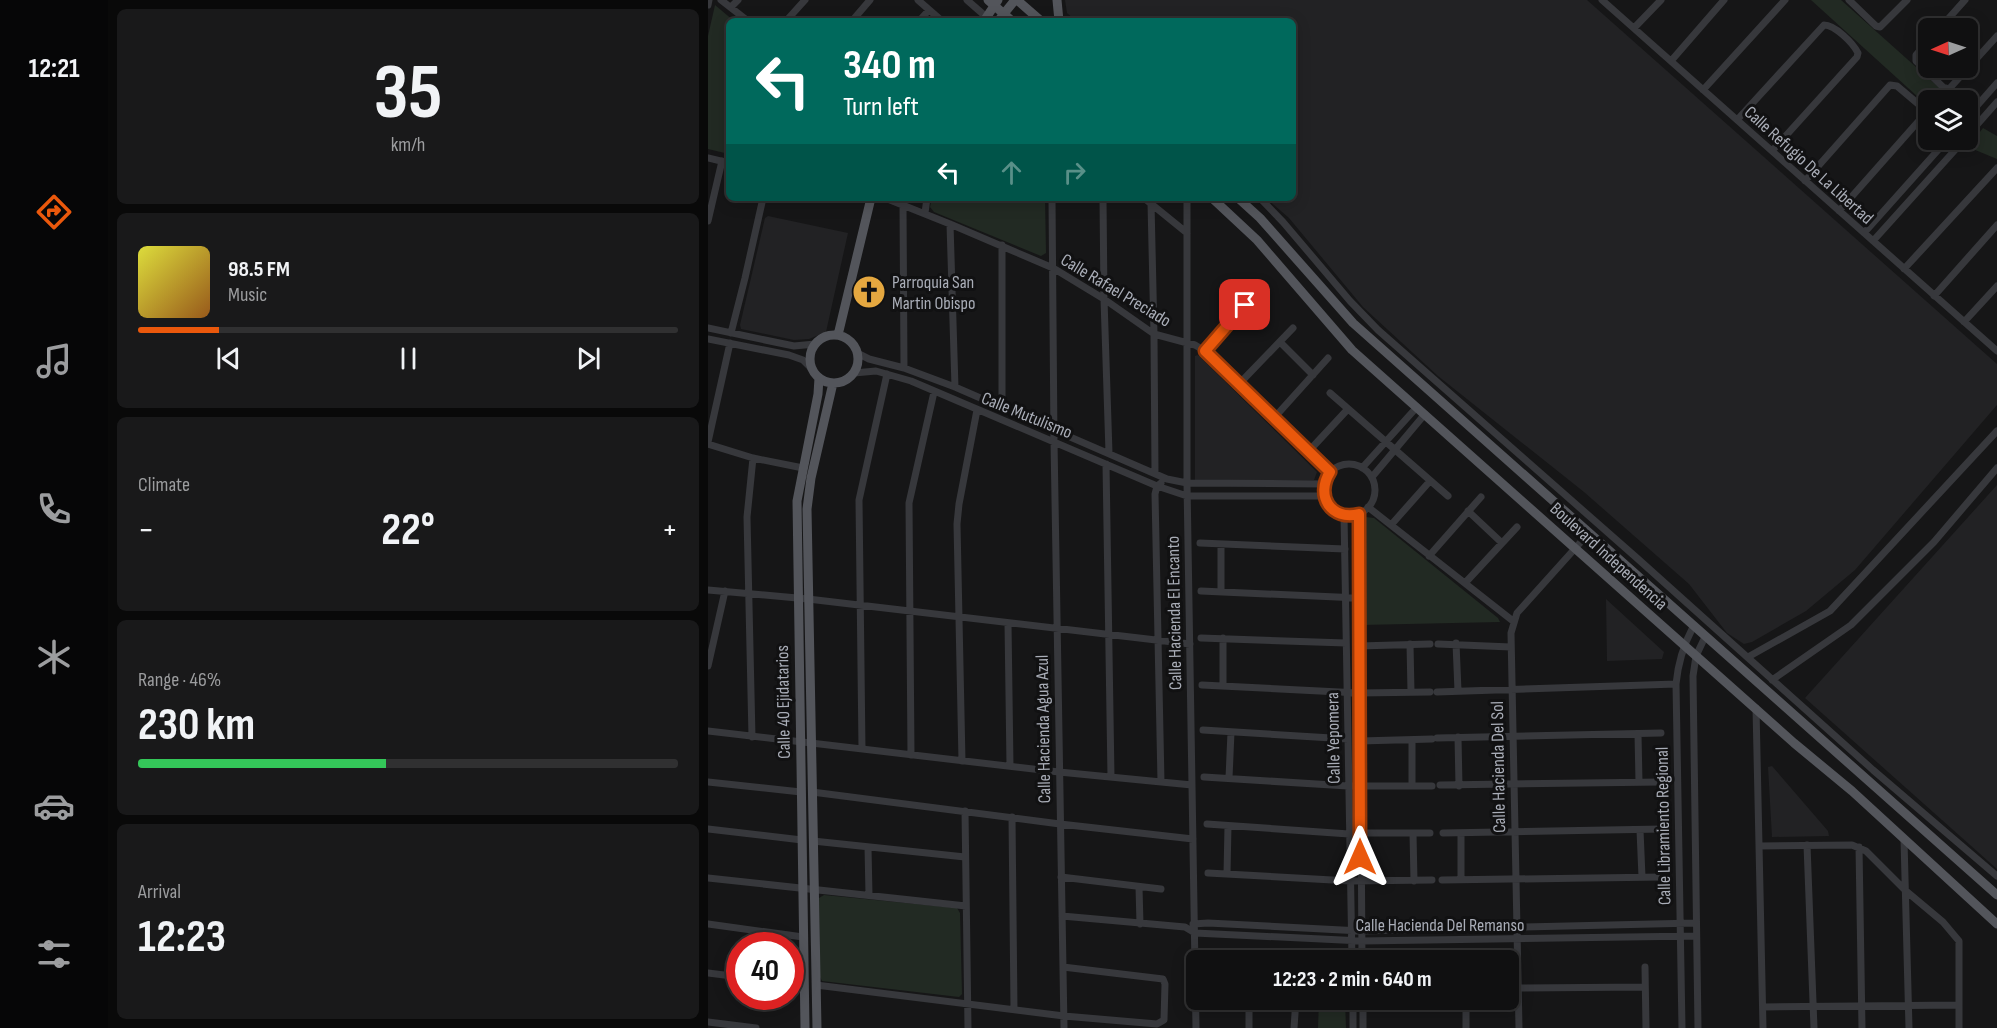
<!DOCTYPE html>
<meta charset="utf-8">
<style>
:root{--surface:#101011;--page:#19191a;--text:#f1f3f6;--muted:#9c9d9f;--line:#303031;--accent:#ea580c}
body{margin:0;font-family:"Sofia Sans Condensed",sans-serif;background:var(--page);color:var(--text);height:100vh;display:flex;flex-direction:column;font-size:22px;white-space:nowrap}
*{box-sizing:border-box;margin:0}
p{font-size:20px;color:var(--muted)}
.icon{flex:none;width:33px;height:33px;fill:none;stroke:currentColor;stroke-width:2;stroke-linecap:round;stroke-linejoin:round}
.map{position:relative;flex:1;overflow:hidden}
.sheet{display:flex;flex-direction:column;gap:9px;padding:9px;background:#090909;width:600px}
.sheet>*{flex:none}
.guide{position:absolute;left:18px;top:18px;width:570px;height:183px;border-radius:9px;box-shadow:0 3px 15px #0003,0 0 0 2px var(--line);background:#00695c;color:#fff;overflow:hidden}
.needle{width:39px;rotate:267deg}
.fabs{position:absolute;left:1210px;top:18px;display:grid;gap:12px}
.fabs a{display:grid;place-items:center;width:60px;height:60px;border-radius:9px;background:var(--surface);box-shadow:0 3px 15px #0003,0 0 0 2px var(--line);font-size:30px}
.speed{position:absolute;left:18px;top:932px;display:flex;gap:12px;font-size:30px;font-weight:700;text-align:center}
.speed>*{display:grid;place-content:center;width:78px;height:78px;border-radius:50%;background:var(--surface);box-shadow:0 3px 15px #0003,0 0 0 2px var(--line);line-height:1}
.speed .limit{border:9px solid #d22;background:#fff;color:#111}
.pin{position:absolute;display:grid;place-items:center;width:51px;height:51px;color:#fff;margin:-26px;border-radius:12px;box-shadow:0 3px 9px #0006}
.me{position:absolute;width:66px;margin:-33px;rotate:0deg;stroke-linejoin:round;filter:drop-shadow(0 0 4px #0008)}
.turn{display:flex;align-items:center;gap:21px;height:126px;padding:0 18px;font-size:27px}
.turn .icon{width:78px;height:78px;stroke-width:2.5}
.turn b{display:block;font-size:42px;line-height:51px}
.lanes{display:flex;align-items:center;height:57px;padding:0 18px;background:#0003;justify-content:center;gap:30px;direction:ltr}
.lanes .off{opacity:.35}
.big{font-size:45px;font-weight:700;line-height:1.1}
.sheet .widget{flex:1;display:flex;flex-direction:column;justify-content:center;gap:9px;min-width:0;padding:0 21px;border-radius:9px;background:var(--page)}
.sheet .dial{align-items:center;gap:0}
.dial b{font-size:78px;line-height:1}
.song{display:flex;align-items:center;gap:18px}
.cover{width:72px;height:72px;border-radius:9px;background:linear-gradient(135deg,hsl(60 70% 55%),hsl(30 70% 35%))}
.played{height:6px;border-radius:3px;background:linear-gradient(90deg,var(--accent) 15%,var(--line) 15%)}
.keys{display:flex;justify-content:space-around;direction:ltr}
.heat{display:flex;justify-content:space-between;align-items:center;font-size:33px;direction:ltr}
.charge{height:9px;border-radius:4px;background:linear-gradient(90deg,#34c759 46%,var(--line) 0)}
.trip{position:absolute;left:478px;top:950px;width:333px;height:60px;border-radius:9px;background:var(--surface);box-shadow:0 3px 15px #0003,0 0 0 2px var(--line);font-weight:700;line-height:60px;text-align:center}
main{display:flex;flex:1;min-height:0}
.menu{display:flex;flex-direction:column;width:108px;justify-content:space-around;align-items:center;background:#060607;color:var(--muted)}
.menu .icon{width:42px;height:42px}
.menu .active{color:var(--accent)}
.menu b{font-size:27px;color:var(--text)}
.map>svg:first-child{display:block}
.built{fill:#222224}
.green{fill:#222a23}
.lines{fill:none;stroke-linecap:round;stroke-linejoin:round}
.minor{stroke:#37383c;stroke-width:7}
.major{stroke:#53555b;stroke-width:9}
.route-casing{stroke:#983908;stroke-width:15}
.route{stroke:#ea580c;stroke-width:10}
.labels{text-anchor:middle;stroke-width:6;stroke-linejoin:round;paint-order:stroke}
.street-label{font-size:18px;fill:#a9adb7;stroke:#111112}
.poi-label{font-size:18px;fill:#a9adb7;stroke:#111112;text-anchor:start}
</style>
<main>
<nav class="menu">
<b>12:21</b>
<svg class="icon active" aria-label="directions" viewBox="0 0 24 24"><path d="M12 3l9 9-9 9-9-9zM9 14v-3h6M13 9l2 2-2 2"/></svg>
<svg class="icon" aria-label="music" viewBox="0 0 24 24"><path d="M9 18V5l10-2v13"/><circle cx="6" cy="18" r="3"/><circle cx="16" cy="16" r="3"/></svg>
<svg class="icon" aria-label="phone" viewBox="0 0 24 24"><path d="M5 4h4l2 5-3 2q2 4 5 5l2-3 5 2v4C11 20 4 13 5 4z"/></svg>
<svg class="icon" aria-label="climate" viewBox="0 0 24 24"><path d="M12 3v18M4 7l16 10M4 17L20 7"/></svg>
<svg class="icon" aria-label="car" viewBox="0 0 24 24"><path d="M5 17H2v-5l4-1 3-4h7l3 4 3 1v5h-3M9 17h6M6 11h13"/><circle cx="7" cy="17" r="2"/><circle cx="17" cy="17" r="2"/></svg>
<svg class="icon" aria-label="filters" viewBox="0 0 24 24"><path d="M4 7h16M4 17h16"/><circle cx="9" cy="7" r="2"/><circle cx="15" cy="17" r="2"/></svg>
</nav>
<section class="sheet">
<div class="widget dial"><b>35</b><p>km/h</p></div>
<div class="widget">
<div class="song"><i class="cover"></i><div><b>98.5 FM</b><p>Music</p></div></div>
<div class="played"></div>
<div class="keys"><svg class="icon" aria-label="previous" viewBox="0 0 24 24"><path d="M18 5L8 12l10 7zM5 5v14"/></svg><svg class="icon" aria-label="pause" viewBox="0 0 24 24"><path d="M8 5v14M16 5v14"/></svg><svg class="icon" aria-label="next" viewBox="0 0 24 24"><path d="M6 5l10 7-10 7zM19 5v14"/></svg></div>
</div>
<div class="widget"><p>Climate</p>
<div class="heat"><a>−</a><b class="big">22°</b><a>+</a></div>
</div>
<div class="widget"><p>Range · 46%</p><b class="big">230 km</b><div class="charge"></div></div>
<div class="widget"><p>Arrival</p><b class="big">12:23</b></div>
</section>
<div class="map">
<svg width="1289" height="1028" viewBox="0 0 1289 1028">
<rect width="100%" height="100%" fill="#161617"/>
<!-- built -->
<path class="built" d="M357,0H879L1289,364V405L1147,570L1098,611L1044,642L1036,644L1019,633L981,584L876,492L730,376L655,307L581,218L558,198H585V21H368L359,13Z
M60,216L140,233L118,332L101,339L86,340L33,329L32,325L57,218Z
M490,355L609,472L606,480H487V356Z
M1289,485V869L1097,698Z
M898,599L956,652L954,659L899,661Z
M1064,766L1120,831L1121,836L1064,837L1060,767Z"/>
<!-- green -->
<path class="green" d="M1103,0H1133L1245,100H1221V107Z
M7,5L26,21H21V154L0,149V36Z
M1275,128L1289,136V159L1260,147Z
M224,198H337L338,253L333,256L226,212L222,207Z
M658,517L666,518L790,618L792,622L653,625L652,521Z
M116,895L249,908L252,913L254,994L251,997L114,981L112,977L111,898Z
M611,999L637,1000L638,1028H610Z"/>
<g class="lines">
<!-- minor -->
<path class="minor" d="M13,0L40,21
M210,0L234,21
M259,0L283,21
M894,0L1289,351
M1141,0L1168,26L1172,27L1199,0
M0,5L1,0
M23,7L30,0
M78,21L97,0
M144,21L162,0
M211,21L221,10
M926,28L953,0
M1232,28L1257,0
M1221,40L1208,55V61L1235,87L1241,89L1289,36
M963,61L1016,0
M995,90L1077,0
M1260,116L1289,83
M1029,120L1116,25C1127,25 1145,43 1150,53L1149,57L1064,151
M1260,135L1289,102
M0,158L21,163
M1097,181L1182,85L1189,86L1215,108L1216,115L1131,211
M177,198L242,224L345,268L396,299L446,334L487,345L497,351L622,473
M344,198L346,441L356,1028
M395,198L396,299L401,453
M436,198L479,233
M479,198V483L488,1028
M552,198L575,222L642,301L670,330L930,559L1165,770L1289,876
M443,203L446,334L447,473
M195,204L196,368
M217,213L219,198
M0,221L14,161
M242,224L247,387
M1156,233L1239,140
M1165,241L1256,140
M294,245V408
M1196,269L1289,168
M1226,296L1289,225
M1256,322L1289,286
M0,328L86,346L107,344
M23,333L37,278L55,198
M0,339L81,355L95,360L103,368
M572,342L605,375
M497,351L550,290
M149,353L161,359L196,368L247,387L459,479L479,483L616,484
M146,373L168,371L203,381L449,486L479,496H616
M531,384L585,328
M622,393L740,496
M566,418L620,358
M0,442L22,343
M0,444L45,458L95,468
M600,452L639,410
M398,464L403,777
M615 490a26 26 0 1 1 52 0a26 26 0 1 1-52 0Z
M654,468L709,407
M664,477L717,414
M660,507L805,621
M760,511L794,543
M651,514L654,960
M636,515L644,960
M683,525L722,481
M492,543L637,549
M513,544V592
M721,556L773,497
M757,583L809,527
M0,590L100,599L482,644
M493,591L651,598
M300,623L302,766
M493,638L638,643
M748,643L750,691
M702,644L703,692
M730,644L803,647
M651,646L722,644
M1040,657L1122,611L1289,431
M0,666L17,591
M1064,680L1143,625L1226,542L1289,468
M494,685L651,693L722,692
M515,686V638
M729,692L968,684
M1048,708L1055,1028
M495,730L640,739
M0,731L351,772L484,785
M930,734L931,782
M44,737L39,517L45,458
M750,737L751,786
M729,738L953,733
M704,740V786
M652,741L724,739
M154,749L151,500L179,374
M203,755L201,503L226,392
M254,761L249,524L251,504L269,410
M496,777L640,786H724
M521,778L523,732
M0,782L93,792
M453,782L447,494L449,486L453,483
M732,785L953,782
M104,792L352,824L485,839
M257,811L260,1028
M304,817L306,1009
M499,824L641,834
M0,829L94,840
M932,830L934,877
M652,833H722
M705,833L706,881
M735,833L954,829
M753,833V879
M1196,840L1201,1028
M105,841L257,857
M1099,845L1106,1028
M1051,846L1144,845L1158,851L1198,891L1235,922L1251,941V1028
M160,847L161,895
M1151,847L1154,1028
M500,873L642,881L724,880
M519,874L520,826
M353,877L453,889
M0,878L258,906
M734,880L954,877
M431,887L432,924
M354,916L477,927L487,933L654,941L988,936
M0,924L95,937
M485,924L500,923L653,931L988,923
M937,967L938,1028
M0,973L32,977
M82,983L96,985
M108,985L356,1016L449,1024L456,1020L457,984L455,979L355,967
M809,988L937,987
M541,999V1028
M645,999V1028
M655,999V1028
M758,999V1028
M1055,1007L1251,1005
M0,1022L48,1028
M586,1028L588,999
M811,1028L803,633L809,613L880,534
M974,1028L968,684C970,663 975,646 985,627
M990,1028L985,676L988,656L997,637"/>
<!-- major -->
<path class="major" d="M280,0L304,21
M309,0L333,21
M349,0L351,21
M276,21L290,0
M290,21L307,0
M504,198L549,240L644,350L1086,743L1144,791L1289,924
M530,198L552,218L645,323L1289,895
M102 359a24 24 0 1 1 48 0a24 24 0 1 1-48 0Z
M130,335L163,198
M97,1028L89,501L110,394L111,378
M109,1028L99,509L103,478L125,383"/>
</g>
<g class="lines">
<defs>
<path id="route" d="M537,305L497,351L622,472C607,496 623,521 651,514L652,857"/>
</defs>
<!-- route casing -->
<use href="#route" class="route-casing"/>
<!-- route -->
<use href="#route" class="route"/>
</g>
<!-- icons -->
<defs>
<symbol id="church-disc" viewBox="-11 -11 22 22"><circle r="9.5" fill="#e5a840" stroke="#111112"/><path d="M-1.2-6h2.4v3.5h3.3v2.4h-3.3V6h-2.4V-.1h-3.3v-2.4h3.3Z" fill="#111"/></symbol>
</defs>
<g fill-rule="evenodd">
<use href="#church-disc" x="142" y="273" width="38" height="38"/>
</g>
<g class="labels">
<!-- street labels -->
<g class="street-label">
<text transform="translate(1101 165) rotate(42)" y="6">Calle Refugio De La Libertad</text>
<text transform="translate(408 290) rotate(31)" y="6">Calle Rafael Preciado</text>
<text transform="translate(319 415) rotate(22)" y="6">Calle Mutulismo</text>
<text transform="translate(901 556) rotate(42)" y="6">Boulevard Independencia</text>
<text transform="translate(466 613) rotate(-91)" y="6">Calle Hacienda El Encanto</text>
<text transform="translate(75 702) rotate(-91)" y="6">Calle 40 Ejidatarios</text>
<text transform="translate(335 729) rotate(-91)" y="6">Calle Hacienda Agua Azul</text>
<text transform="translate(625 738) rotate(-91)" y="6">Calle Yepomera</text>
<text transform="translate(790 767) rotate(-91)" y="6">Calle Hacienda Del Sol</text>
<text transform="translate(955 826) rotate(-91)" y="6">Calle Libramiento Regional</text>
<text x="732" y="931">Calle Hacienda Del Remanso</text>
</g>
<!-- poi labels -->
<g class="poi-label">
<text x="184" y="288">Parroquia San<tspan x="184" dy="21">Martin Obispo</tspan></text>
</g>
</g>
</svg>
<div class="fabs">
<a><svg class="needle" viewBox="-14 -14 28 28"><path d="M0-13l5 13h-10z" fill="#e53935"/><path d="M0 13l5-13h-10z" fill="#9c9d9f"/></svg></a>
<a><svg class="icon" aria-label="layers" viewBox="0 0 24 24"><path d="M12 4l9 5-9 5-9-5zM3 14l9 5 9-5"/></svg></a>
</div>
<div class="speed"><div class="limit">40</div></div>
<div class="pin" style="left:537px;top:305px;background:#d93025"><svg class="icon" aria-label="arrive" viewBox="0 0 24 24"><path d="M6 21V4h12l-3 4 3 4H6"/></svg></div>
<svg class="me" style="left:652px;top:857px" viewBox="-20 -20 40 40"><path d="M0-17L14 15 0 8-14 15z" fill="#ea580c" stroke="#fff" stroke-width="4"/></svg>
<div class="trip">12:23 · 2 min · 640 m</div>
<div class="guide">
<div class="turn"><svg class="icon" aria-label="left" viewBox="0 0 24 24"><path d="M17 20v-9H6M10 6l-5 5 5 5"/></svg><div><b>340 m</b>Turn left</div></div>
<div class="lanes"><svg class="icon" aria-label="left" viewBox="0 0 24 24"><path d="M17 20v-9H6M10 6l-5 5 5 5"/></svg><svg class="icon off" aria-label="ahead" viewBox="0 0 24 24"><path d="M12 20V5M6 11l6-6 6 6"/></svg><svg class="icon off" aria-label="right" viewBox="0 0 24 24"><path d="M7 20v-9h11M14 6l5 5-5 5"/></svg></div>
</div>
</div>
</main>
